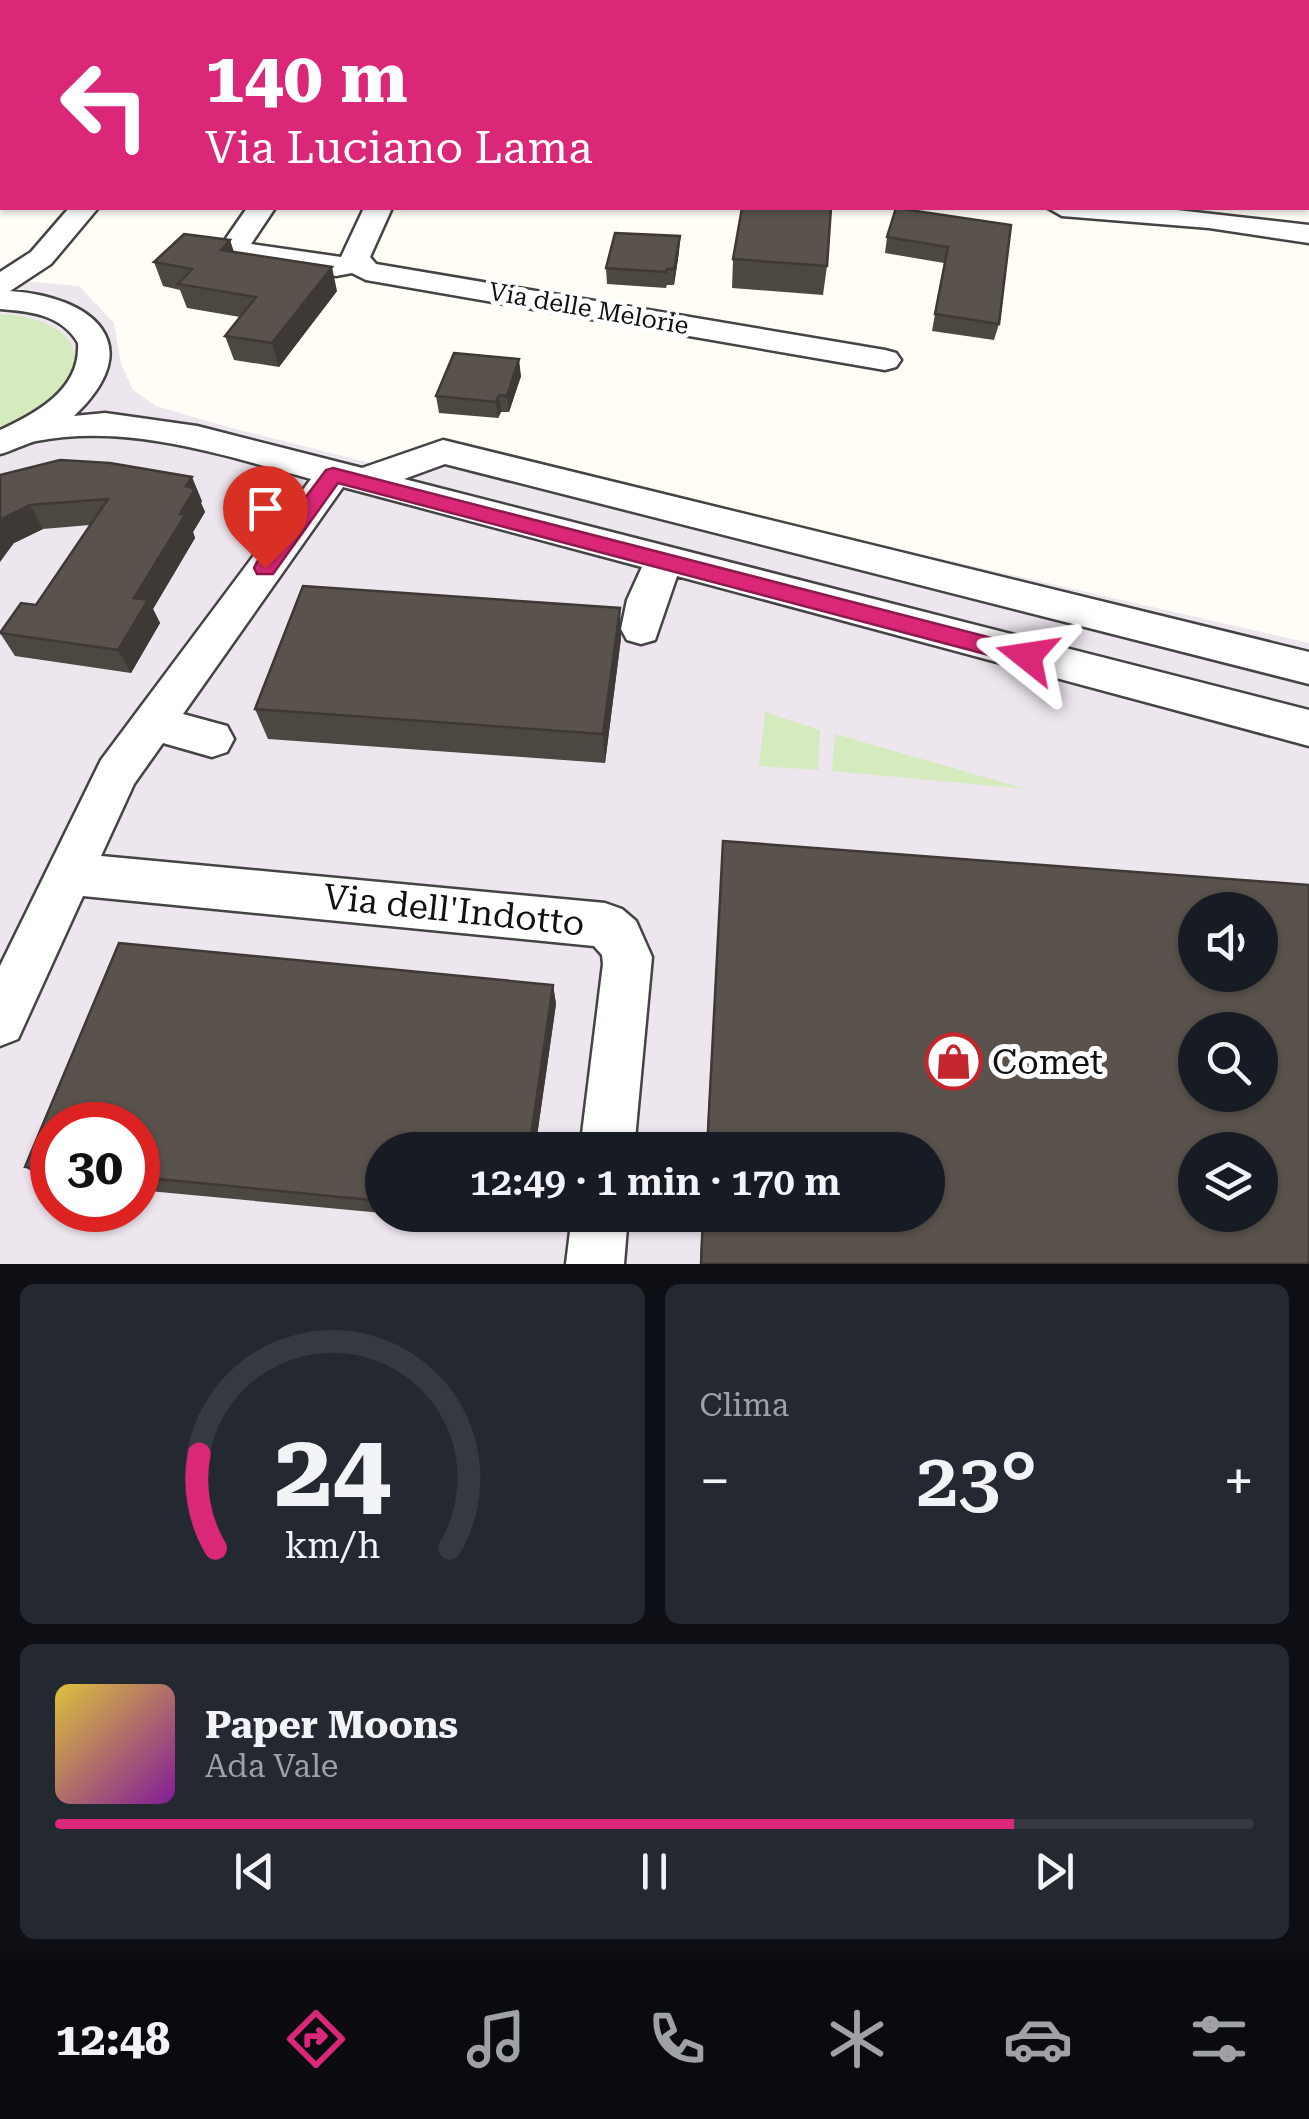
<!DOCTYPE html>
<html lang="it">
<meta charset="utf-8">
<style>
:root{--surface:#171b24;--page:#242831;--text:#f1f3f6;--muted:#9ea1a6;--line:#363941;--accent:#db2777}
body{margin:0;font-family:"Roboto Serif",serif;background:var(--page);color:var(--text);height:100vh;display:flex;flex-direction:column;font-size:38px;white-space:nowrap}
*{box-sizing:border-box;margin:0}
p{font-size:32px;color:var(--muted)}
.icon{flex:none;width:55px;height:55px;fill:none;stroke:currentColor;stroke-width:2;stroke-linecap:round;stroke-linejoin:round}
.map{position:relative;height:1264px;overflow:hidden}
.details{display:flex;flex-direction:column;gap:20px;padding:20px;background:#0d0f14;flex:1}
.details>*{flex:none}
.banner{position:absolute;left:0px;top:0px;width:1310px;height:210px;box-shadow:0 2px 8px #0004;background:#db2777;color:#fff;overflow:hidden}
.buttons{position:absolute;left:1178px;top:892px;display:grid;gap:20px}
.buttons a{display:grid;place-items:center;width:100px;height:100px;border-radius:50%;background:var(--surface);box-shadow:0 2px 8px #0004;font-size:50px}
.speed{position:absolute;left:30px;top:1102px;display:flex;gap:20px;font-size:50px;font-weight:700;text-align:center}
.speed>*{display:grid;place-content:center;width:130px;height:130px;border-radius:50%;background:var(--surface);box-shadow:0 2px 8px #0004;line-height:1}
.speed .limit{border:15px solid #d22;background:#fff;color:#111}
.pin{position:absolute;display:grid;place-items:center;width:85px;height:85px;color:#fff;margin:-102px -42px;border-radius:50% 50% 50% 0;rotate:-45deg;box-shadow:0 0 10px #0007}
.pin .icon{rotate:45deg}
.me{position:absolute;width:110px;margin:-55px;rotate:285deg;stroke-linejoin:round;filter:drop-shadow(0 0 8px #0008)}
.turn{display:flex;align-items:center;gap:35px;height:210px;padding:0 40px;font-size:45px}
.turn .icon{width:130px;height:130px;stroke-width:2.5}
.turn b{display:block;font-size:70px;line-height:85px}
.big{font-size:75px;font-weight:600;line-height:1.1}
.details .widget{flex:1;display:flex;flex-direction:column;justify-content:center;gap:15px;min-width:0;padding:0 35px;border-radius:15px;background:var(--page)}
.details .dial{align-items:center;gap:0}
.dial svg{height:260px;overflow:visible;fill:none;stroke:var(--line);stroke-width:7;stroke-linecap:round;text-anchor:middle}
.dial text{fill:var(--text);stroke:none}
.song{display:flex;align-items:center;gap:30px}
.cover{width:120px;height:120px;border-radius:15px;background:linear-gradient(135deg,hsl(50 70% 55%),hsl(290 70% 35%))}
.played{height:10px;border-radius:5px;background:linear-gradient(90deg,var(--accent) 80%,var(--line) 80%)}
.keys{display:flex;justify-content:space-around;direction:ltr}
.heat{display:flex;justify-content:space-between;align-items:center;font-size:55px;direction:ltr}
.details .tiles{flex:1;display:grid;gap:20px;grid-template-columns:1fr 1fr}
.widget:last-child{grid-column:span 2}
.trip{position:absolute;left:365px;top:1132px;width:580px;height:100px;border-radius:50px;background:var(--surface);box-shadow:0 2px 8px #0004;font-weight:600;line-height:100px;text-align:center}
.tabs{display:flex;height:160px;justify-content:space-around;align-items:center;background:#090b0e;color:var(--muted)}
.tabs .icon{width:70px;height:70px}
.tabs .current{color:var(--accent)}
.tabs b{font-size:45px;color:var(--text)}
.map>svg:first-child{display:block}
.industrial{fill:#eee6ef;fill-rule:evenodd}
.green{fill:#d5ebbd}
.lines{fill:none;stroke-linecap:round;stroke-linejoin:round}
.minor-casing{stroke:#444;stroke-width:5}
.minor{fill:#fff;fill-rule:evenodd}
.wall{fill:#4d4742}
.shaded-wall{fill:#3f3936}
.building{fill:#5a524d;stroke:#3f3936;stroke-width:2.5;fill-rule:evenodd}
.route{fill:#db2777;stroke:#8e194d;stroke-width:2.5}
.labels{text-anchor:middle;stroke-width:10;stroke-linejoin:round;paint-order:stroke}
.far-street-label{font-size:25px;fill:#111;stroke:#fff}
.near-street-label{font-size:35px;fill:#111;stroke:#fff}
.near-poi-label{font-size:35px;fill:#111;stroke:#fff;text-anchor:start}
</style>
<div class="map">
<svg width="1309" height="1264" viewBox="0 0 1309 1264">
<rect width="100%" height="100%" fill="#fffdf5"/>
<!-- industrial -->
<path class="industrial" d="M0,279L79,286L114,323L121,364L133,390L156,406L228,427L378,465L437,443L1309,643V1264H0ZM1195,910H1260V975H1195ZM1195,1030H1260V1095H1195ZM52,1125H138V1210H52ZM382,1150H928V1215H382ZM1195,1150H1260V1215H1195Z"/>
<!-- green -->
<path class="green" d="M0,314C52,316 106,345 53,398C38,413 19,422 0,432Z
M765,712L820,730L818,770L759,766Z
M835,734L1026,789L832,771Z"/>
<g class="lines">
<defs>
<path id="minor" d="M928,0H950L951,2H929Z
M1228,0H1261L1262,2H1230Z
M1273,0H1299L1300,2H1275Z
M1308,20H1309V35L1308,34Z
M69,208H98L51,264L10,291C93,297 150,344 74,416L105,413L197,426L362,468L443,440L1309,652V684L445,464L404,479L1309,710V746L677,576L655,640L641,644L627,640L621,629L627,600L642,567L343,487L183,714L227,726L234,739L227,752L212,757L163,743L134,784L101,856L605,903L622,909L636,921L652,957L634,1150H580L603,964L602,955L594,946L83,896L18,1039L0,1046V966L101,760L311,479C223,455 129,423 36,441C24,444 12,451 0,454V430C37,413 81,389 78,343C62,315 30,311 0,309V272L31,252Z
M247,208H275L251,244L341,257L364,208H392L370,257L376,264L885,350L896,353L901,360L896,367L885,370L366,280L352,273L336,276L223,256L218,250Z
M1048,208H1159L1309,225V243L1209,228L1062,216Z
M572,1215H628L624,1264H566Z"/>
</defs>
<!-- minor casing -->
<use href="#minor" class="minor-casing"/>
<!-- minor -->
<use href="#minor" class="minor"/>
</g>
<!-- wall -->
<path class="wall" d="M1011,225L999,324L994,340L932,331L944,263L885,253L887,237Z
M680,236L679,252L674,285H667L666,288L607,284L606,268Z
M230,240L234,252L337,291L279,367L234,360L225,336L240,317L187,308L180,290L163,286L154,262Z
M733,259L827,266L823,295L732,288Z
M521,376L509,412H501L498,418L439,413L436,396Z
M0,475L202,501L201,503L205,512L193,532L195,538L153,609L160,623L131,673L15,656L0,633L36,605L90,525L43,529L14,543Z
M620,608L621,638L605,763L268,739L255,709Z
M723,841L1309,1264H700L702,1215H928V1150H706Z
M119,943L553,985L556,1004L535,1150H382V1213L138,1190V1125H52V1182L45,1181L25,1167Z
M399,1215H526L524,1227Z"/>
<!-- shaded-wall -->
<path class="shaded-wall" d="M0,0H17L14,2H2V12L0,15Z
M0,61L2,67V79L0,81Z
M680,236L679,252L674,285V269Z
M230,240L237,264L221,250Z
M332,267L337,291L279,367L272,343Z
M519,359L521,376L509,412L507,396Z
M499,395L501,412L498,418L496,402Z
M192,477L202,501L201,503L205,512L193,532L195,538L153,609L160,623L131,673L118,650L134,598L180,514L186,486Z
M30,505L43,529L14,543L0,562V520Z
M620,608L621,638L605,763L603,734Z
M553,985L556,1004L535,1150H529Z
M520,1215H526L524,1227Z"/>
<!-- building -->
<path class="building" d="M329,0H426L425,1L451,2H327Z
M510,0H580L579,2H509Z
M709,0H847V2H708Z
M957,0H1217L1218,2H956Z
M742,208H831L827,266L733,259Z
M896,208L1011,225L999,324L935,314L948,247L887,237Z
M615,233L680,236L674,269H667L666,272L606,268Z
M184,234L230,240L221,250L332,267L272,343L225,336L256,297L178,284L192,269L154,262Z
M454,353L519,359L507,396L499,395L496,402L436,396Z
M60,460L110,463L192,477L186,486L195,489L180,514L185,515L134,598L148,600L118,650L0,633L21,603L36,605L108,499L30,505L0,520V475Z
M303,586L620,608L603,734L255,709Z
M723,841L1309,885V1264H701L703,1215H928V1150H707ZM1195,910H1260V975H1195ZM1195,1030H1260V1095H1195ZM1195,1150H1260V1215H1195Z
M119,943L553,985L529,1150H382V1201L138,1177V1125H52V1169L25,1167Z"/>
<!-- route -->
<path class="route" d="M333,468L1027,647L1039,656L1027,665L338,483L273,574H257L254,568L257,562L326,470Z"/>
<!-- icons -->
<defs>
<symbol id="shop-ring" viewBox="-11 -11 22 22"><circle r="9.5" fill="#fff" stroke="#c4262e" stroke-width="1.5"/><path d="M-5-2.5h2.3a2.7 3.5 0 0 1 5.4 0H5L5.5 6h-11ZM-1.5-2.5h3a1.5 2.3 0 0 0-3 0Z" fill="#c4262e"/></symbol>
</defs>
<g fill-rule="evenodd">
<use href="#shop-ring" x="922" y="1030" width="63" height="63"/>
</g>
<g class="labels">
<!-- far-street labels -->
<g class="far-street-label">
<text transform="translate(589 308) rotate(10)" y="9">Via delle Melorie</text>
</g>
<!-- near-street labels -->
<g class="near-street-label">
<text transform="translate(454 910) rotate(6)" y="12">Via dell'Indotto</text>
</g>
<!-- near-poi labels -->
<g class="near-poi-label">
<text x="992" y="1074">Comet</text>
</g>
</g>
</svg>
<div class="buttons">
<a><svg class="icon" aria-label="sound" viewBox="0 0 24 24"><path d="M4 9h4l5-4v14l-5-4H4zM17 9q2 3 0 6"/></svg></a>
<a><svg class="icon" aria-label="search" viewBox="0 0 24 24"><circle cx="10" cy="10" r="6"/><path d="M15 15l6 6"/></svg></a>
<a><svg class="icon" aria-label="layers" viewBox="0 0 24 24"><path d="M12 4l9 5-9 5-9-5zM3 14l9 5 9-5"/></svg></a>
</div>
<div class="speed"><div class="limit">30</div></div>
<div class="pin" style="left:265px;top:568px;background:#d93025"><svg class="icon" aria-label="arrive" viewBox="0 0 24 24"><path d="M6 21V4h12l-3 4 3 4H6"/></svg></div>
<svg class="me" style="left:1027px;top:656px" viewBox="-20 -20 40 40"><path d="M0-17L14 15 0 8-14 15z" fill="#db2777" stroke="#fff" stroke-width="4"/></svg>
<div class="trip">12:49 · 1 min · 170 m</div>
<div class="banner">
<div class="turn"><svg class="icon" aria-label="left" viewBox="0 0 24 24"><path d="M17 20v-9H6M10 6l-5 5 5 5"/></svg><div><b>140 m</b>Via Luciano Lama</div></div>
</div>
</div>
<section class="details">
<div class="tiles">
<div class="widget dial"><svg viewBox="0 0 100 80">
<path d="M14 69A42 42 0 1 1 86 69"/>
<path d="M14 69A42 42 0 0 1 9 40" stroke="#db2777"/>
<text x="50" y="56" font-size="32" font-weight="700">24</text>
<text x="50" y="72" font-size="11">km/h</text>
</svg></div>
<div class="widget"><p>Clima</p>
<div class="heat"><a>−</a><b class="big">23°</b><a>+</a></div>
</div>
<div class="widget">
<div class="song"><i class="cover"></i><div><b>Paper Moons</b><p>Ada Vale</p></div></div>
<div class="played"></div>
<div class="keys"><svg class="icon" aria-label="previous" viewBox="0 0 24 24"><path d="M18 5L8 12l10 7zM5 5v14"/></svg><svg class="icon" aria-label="pause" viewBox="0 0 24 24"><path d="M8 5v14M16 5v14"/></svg><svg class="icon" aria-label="next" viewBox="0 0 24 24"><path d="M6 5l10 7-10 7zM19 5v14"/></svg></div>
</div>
</div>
</section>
<nav class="tabs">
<b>12:48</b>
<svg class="icon current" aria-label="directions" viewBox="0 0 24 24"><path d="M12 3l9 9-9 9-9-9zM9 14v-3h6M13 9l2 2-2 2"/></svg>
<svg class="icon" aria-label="music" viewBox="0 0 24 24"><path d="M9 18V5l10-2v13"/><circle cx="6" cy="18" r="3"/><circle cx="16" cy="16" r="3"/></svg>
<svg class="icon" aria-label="phone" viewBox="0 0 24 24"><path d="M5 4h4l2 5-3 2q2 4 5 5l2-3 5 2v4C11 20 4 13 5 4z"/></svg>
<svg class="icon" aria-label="climate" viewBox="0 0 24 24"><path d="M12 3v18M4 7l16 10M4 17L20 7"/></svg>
<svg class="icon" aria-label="car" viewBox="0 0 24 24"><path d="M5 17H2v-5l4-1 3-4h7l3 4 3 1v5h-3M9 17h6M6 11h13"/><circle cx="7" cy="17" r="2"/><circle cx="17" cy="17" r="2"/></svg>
<svg class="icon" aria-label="filters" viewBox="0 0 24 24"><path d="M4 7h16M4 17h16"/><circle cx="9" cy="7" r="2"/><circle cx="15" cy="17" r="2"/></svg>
</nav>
